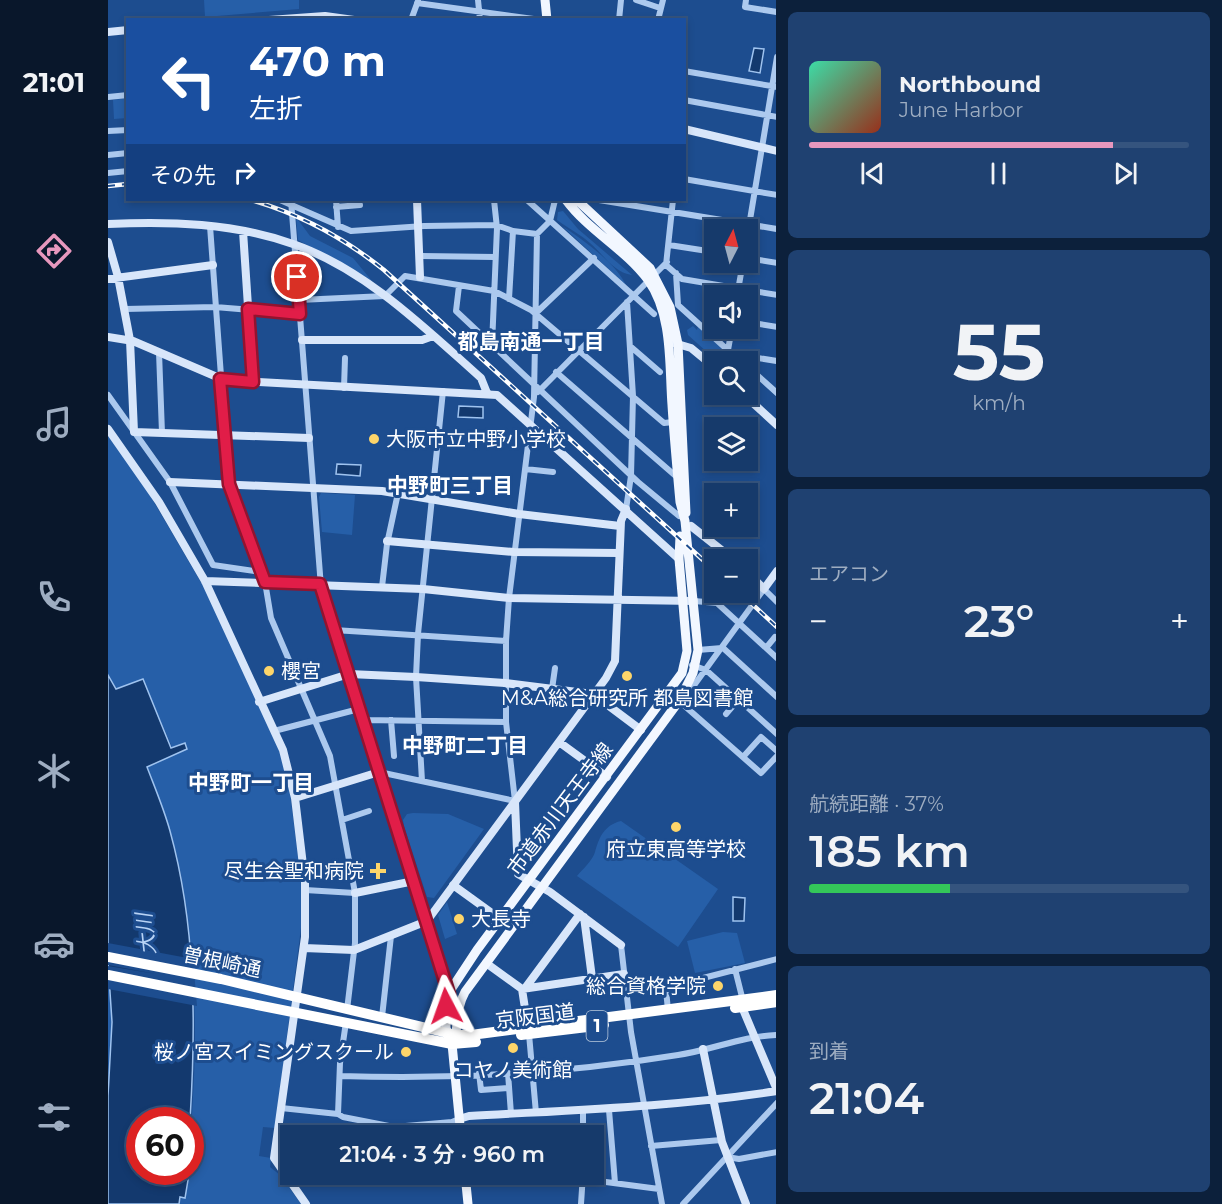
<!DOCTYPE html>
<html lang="ja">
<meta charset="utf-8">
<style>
:root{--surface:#163a6b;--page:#1f4171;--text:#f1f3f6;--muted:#9eadc1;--line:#35547e;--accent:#e797bd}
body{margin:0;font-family:Montserrat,"Noto Sans JP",sans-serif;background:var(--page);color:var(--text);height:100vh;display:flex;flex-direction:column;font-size:22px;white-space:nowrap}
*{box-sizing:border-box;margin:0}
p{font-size:20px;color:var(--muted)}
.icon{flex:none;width:33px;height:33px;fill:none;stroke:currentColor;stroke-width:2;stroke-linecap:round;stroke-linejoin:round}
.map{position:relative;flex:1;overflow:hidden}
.panel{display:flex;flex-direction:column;gap:12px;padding:12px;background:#0c203b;width:446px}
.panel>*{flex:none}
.hud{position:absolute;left:18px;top:18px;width:560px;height:183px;border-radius:0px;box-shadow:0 3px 9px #0003,0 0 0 2px var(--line);background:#1a4fa0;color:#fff;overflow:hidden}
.needle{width:39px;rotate:6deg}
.controls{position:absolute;left:596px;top:219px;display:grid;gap:12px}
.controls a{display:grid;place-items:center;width:54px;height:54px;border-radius:0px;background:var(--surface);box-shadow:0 3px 9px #0003,0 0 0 2px var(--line);font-size:30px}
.speed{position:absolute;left:18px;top:1107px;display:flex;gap:12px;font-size:30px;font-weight:700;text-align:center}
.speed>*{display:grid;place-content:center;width:78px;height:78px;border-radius:50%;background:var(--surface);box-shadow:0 3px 9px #0003,0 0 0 2px var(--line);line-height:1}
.speed .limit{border:9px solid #d22;background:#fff;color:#111}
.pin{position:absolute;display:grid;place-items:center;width:51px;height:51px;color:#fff;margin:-26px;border:3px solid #fff;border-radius:50%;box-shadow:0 2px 6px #0007}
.me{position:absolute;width:66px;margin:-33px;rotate:356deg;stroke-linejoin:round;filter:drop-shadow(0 0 4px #0008)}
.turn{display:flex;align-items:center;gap:21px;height:126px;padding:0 24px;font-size:27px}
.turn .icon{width:78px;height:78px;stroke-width:2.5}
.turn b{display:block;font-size:42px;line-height:51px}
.then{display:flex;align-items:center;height:57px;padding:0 24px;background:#0003;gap:12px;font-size:22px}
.big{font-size:45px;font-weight:600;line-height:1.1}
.panel .widget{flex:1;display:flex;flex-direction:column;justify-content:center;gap:9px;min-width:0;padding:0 21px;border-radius:9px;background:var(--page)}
.panel .dial{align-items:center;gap:0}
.dial b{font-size:78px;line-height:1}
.song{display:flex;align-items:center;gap:18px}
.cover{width:72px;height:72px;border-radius:9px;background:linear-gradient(135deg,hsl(160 70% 55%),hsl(10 70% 35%))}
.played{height:6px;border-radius:3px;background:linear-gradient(90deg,var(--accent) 80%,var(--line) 80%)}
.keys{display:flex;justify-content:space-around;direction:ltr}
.heat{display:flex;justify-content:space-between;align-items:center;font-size:33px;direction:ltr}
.charge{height:9px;border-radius:4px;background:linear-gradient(90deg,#34c759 37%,var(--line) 0)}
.trip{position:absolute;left:172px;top:1125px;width:324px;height:60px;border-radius:0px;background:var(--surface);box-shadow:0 3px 9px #0003,0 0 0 2px var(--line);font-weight:600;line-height:60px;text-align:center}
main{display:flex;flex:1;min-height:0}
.tabs{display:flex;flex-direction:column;width:108px;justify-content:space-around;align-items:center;background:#09172b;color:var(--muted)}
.tabs .icon{width:42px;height:42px}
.tabs .selected{color:var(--accent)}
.tabs b{font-size:27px;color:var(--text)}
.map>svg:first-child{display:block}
.green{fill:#265fa8}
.water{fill:#13396e;stroke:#9fc3ef;stroke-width:1.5}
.pier{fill:#1d4d8f}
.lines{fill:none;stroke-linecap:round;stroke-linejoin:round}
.street{stroke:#acc9ee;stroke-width:6}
.secondary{stroke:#d8e6fa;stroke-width:8}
.primary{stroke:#f2f7ff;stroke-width:9}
.highway{stroke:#fff;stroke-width:10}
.rail-casing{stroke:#fff;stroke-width:4.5}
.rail{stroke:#1d4d8f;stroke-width:2;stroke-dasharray:7;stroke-linecap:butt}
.route-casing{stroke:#92132f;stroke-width:15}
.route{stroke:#e11d48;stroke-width:10}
.poi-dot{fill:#fdd56a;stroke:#1d4d8f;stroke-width:2}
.labels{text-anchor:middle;stroke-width:6;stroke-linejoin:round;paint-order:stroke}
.shield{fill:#1d4d8f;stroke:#bbcadd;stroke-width:1.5}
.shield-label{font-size:18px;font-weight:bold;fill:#fff}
.poi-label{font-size:20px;fill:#fff;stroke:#1d4d8f;text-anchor:start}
.street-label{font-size:20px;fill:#fff;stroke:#1d4d8f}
.neighbourhood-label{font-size:21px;font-weight:bold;fill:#fff;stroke:#1d4d8f}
.water-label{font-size:21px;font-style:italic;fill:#b8d3f5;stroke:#1d4d8f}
</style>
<main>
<nav class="tabs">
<b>21:01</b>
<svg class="icon selected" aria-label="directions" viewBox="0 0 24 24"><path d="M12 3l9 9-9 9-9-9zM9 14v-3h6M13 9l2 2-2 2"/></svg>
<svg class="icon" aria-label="music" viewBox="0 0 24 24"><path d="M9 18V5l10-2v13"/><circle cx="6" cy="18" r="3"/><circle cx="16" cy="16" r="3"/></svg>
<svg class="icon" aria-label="phone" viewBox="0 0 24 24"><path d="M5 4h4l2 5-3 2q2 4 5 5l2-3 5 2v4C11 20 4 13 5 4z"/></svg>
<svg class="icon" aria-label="climate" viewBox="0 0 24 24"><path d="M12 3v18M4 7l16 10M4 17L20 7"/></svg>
<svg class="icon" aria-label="car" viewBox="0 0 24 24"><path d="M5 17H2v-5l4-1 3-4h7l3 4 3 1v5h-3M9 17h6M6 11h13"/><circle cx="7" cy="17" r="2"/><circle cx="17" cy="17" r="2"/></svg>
<svg class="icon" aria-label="filters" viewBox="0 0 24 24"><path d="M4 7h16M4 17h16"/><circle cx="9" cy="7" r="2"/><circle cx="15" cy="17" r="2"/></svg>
</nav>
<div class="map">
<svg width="669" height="1204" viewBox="0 0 669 1204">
<rect width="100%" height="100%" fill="#1d4d8f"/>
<!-- green -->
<path class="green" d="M96,0H191V9L97,17Z
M19,98V118L6,119L5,100Z
M455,211L470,229L524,275C506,273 495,254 482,243C472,234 460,228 449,220L450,212Z
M188,217L202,236L245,258L264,281L190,240Z
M454,226C475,240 507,262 518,285Z
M585,326L589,330L590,326L623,355L617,361H609L580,335L579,330Z
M0,435L40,492L98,591L173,754L182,793L193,881L194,920L167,1128L155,1127L151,1156L163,1158L162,1167L172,1175L193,1204H71L81,1174L77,1172H82C82,1127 87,1084 87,1039C87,975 81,888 61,827C55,806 46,787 39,767L67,754L35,680L8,689L0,675Z
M213,493L247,495L244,535L214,532L211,497Z
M305,813L340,814L376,829L326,898L319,897L296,826L295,820L299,814Z
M513,821L610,889L570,947L469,876C474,870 485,860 487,852C491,838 496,825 513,821Z
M339,902L349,934L337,939L330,915Z
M615,932L629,933L637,963L587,973L579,941Z
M0,962L4,1022L0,1096Z"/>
<!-- water -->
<path class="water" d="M646,48L656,49L652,73L641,71Z
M351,406L375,407V418L350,417Z
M229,464L253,465L252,476L228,474Z
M0,675L8,689L35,679L63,748L77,743L79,749L39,767C47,788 56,809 62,831C88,925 88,1024 82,1120H32V1172H77L81,1174L77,1198L72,1197L71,1204H0V1096L4,1022L0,962Z
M625,897L637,898L636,921H625Z"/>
<!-- pier -->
<path class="pier" d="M0,943L85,959L89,1006L0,989V966L48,974L0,965Z"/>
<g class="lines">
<!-- street -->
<path class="street" d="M370,0L372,20
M528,0L552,8
M638,0L637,7L669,12
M309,3L433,20
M303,20L310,1
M511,20L513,0
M550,20L555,0
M576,71L669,87
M0,97L20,95
M576,100L669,117
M0,131L20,130
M0,155L20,153
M0,173L20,171
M576,179L669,195
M172,200L243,231L316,226L388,225L405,231L429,234
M183,200L213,587L341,993
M228,200L230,227
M419,200L546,314
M491,200L669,229
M565,200L558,265L574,279L669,295
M228,207L252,205
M102,226L121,485L157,582L163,618L222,756L247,893V943L239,1010
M639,238L669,57
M561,245L606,252
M313,256L387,257
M639,258L669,263
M568,273L570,305L633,362
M351,286L348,311L530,482L571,516
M629,296L635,262
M401,299L405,231
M191,300L277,296L297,276L386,291L423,310L556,423L565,422
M17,309L107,307L192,314
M428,313L486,258
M639,322L669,327
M384,345L389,228L386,200
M522,346L552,372
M620,350L624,328
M51,352L54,433
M625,354L669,361
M639,366L669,393
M448,372L570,478
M236,388L237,358
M430,392L559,262
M0,395L62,482L105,565L153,572
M417,469L445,472
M518,509L523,476L525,396L519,302
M274,587L279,544L290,493
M586,601L609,603L669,658
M669,602L656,589L579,695L571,701L653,773L669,756
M226,630L398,641
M614,647L669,697
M658,648L667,637
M590,650L614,648
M584,665L598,670L669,734
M444,689L447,668
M618,714L630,700
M255,720L398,722
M283,720L286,756
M166,731L251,709
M635,757L653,737L669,751
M271,772L407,801L398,722V641L401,598L426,397L429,234L442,221L447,200
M314,781L308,677L310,634L335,391
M234,820L261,811
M197,890L247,893
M513,945L523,1032L554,1204
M627,969L635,1001
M560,1010L558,990L560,987L669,959
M274,1017L283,936
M421,1034L428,1113
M371,1073L373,1090L400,1088
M400,1073L403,1114
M232,1076C345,1080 459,1073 570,1055C604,1050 634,1036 669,1035
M173,1108L230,1114L235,1117L286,1127L344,1122L351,1119
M475,1110V1136
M501,1110L507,1183
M230,1114L232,1063L238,1022
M543,1146L613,1140
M619,1157L631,1159L669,1152
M475,1179L551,1189
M473,1204L475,1174
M575,1204L669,1103"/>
<!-- secondary -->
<path class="secondary" d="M161,20L217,16L246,20
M0,32L20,30
M576,129L669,151
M309,200L312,277
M0,224C62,221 126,223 185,244C257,269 317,328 373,378L379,393
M135,231L145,382
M0,242L10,277L22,340L26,432L201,438
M0,279L105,265
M0,337L25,341L116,380L389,395L571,559
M194,340H314L325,336
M566,343L583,348L606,367
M635,394L669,425
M0,429L51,502L97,581L175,750L187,798L197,882V937L166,1158L198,1204
M62,482L274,491L411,514L512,526
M583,526L626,560
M279,541L406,552L511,553
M639,572L656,589L669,571
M97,581L315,589L401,598L586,601
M151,702L241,674L308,677L397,683L485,694L533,730
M451,742L499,777
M187,798L271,772
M407,802L410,874L442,892L513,945
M345,885L392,919
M247,893L306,881
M476,917L484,978
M196,948L246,950L319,921L498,678L507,661L513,521L518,509
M378,963L414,989L420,1028
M418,987L472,914
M414,989L516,974
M634,1007L669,1090
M595,1049L614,1142L638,1204
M351,1119L361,1116C464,1110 566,1107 669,1091"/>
<!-- primary -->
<path class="primary" d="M437,0L439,20
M469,200L542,268L562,307L570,344L578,513
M345,1041C352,1027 346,1012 357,992L571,701L585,673L590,650L577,521L572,502C569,469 566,437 564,405C561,365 565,315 540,280C517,249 481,231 458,200
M353,1136L344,1044L338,1028V1006L344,988L369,950L574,673L579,651L571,559L572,536
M357,1174L360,1204"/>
<!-- highway -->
<path class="highway" d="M0,957L113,979L348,1035H363L669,995
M0,975L344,1044L368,1042
M627,1008L669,1002
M413,1035L496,1025"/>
<defs>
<path id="rail" d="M0,186L20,184
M143,200C192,214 236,238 276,270L606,570
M631,592L669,627"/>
</defs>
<!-- rail casing -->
<use href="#rail" class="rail-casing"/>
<!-- rail -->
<use href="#rail" class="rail"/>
</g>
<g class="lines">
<defs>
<path id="route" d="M189,277L192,314L140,309L145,382L112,379L121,484L157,582L212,584L341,994L338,1006"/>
</defs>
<!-- route casing -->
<use href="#route" class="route-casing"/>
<!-- route -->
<use href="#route" class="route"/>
</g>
<!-- markers -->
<g class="poi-dot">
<circle cx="266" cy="439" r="6"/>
<circle cx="161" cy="671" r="6"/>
<circle cx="519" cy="676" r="6"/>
<circle cx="568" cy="827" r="6"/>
<path d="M267 862h6v6h6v6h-6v6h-6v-6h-6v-6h6z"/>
<circle cx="351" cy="919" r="6"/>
<circle cx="610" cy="986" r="6"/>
<circle cx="405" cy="1048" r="6"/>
<circle cx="298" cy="1052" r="6"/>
</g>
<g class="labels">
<!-- shield labels -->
<rect class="shield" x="478.5" y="1011" width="21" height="30" rx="4.5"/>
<g class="shield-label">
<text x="489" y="1032">1</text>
</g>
<!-- poi labels -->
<g class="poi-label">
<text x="278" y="446">大阪市立中野小学校</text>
<text x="173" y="678">櫻宮</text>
<text x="519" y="705" text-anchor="middle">M&amp;A総合研究所 都島図書館</text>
<text x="568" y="856" text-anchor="middle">府立東高等学校</text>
<text x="256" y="878" text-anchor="end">尽生会聖和病院</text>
<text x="363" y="926">大長寺</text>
<text x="598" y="993" text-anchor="end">総合資格学院</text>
<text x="286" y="1059" text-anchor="end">桜ノ宮スイミングスクール</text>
<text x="405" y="1077" text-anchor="middle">コヤノ美術館</text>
</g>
<!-- street labels -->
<g class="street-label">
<text transform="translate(452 809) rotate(-53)" y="7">市道赤川天王寺線</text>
<text transform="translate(114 962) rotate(12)" y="7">曽根崎通</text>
<text transform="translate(427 1016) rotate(-7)" y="7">京阪国道</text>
</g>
<!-- neighbourhood labels -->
<g class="neighbourhood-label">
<text x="423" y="349">都島南通一丁目</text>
<text x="342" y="493">中野町三丁目</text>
<text x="357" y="753">中野町二丁目</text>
<text x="143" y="790">中野町一丁目</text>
</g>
<!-- water labels -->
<g class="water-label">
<text transform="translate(38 934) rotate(-96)" y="7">大川</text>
</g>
</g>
</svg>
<div class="controls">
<a><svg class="needle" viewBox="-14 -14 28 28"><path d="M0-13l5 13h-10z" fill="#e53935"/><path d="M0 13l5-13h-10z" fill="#9eadc1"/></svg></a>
<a><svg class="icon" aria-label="sound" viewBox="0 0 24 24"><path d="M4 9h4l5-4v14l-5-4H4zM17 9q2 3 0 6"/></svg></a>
<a><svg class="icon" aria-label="search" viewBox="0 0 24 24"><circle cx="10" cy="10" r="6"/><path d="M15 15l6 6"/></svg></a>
<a><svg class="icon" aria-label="layers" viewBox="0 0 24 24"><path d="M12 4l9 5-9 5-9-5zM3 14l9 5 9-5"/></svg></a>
<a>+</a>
<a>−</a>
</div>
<div class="speed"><div class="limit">60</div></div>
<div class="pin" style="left:189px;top:277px;background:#d93025"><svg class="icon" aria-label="arrive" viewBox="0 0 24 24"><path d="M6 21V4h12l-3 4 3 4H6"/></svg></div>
<svg class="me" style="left:338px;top:1006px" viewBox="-20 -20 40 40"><path d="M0-17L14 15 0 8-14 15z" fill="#e11d48" stroke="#fff" stroke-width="4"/></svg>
<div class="trip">21:04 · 3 分 · 960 m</div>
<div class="hud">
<div class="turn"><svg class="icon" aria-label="left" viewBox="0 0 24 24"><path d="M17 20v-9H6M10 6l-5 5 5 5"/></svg><div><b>470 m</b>左折</div></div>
<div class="then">その先<svg class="icon" aria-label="right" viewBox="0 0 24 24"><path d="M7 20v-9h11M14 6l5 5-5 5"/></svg></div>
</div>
</div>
<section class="panel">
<div class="widget">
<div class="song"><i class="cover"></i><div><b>Northbound</b><p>June Harbor</p></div></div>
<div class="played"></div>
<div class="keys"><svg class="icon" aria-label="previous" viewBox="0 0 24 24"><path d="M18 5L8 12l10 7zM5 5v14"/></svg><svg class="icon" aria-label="pause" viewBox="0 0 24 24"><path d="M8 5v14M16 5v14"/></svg><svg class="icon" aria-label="next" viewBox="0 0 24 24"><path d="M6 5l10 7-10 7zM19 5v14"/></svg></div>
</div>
<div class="widget dial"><b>55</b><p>km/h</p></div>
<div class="widget"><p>エアコン</p>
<div class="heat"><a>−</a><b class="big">23°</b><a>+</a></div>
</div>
<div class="widget"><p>航続距離 · 37%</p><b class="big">185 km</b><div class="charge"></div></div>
<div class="widget"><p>到着</p><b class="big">21:04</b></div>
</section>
</main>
